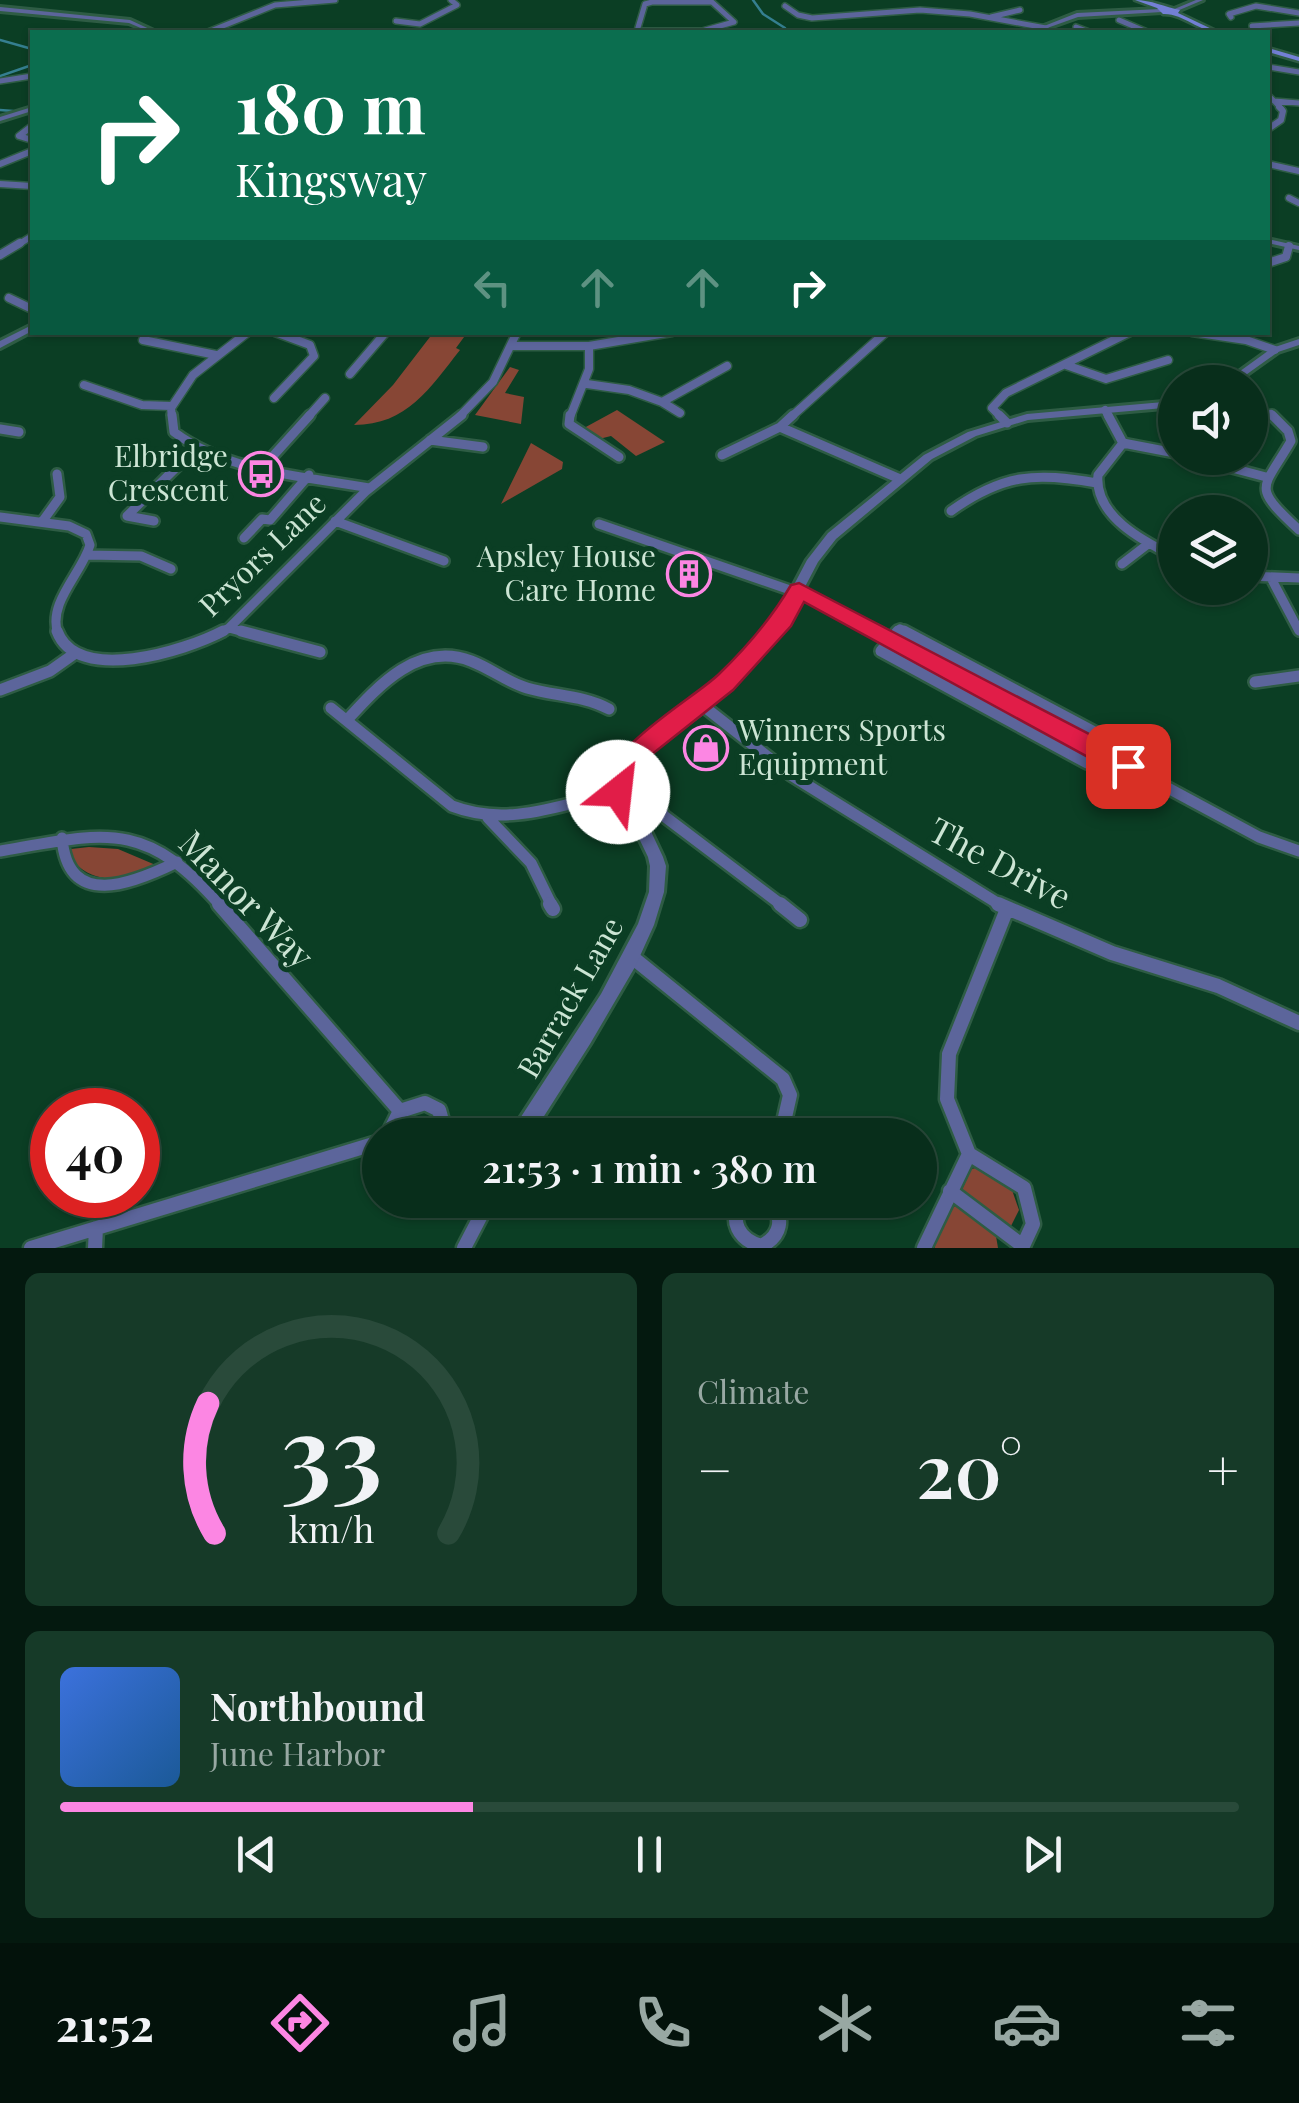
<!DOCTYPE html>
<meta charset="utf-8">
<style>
:root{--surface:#082e1b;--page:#163a28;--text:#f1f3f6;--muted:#98a8a3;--line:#294a3a;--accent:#fc86e3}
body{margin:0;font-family:"Playfair Display",serif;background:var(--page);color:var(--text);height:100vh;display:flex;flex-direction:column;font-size:38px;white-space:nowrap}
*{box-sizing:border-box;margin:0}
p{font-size:32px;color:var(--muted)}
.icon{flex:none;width:55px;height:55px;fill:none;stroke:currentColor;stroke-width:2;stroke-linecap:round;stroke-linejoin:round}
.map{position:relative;height:1248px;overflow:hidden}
.details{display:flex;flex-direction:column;gap:25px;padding:25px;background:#04190f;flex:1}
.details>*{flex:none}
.hud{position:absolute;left:30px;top:30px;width:1240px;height:305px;border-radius:0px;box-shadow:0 2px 8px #0004,0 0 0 2px var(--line);background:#0b6e4f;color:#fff;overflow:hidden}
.buttons{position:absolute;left:1158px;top:365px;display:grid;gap:20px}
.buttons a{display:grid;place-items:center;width:110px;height:110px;border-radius:50%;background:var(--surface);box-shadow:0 2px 8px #0004,0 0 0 2px var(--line);font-size:50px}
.speed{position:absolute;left:30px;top:1088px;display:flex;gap:20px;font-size:50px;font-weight:700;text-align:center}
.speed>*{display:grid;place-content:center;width:130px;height:130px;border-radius:50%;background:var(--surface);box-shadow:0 2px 8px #0004,0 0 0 2px var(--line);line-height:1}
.speed .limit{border:15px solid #d22;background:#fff;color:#111}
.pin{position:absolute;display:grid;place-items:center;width:85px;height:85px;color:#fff;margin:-42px;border-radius:20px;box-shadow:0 5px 15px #0006}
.me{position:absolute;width:110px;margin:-55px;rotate:29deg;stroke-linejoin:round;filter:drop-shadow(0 0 8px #0008)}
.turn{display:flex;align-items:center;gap:35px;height:210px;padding:0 40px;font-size:45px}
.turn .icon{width:130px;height:130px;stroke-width:2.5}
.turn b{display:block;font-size:70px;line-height:85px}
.lanes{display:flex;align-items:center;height:95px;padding:0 40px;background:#0003;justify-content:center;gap:50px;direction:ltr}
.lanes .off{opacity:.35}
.big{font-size:75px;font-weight:600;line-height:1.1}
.details .tile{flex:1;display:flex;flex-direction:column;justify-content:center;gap:15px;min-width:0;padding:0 35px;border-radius:15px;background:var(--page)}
.details .dial{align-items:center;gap:0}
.dial svg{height:260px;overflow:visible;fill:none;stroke:var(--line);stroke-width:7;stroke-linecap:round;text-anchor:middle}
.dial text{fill:var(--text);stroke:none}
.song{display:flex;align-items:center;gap:30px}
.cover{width:120px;height:120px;border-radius:15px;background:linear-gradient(135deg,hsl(220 70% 55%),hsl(210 70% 35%))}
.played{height:10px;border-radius:5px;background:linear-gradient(90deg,var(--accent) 35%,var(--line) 35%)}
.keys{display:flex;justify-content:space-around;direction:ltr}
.heat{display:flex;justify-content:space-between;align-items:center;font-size:55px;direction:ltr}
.details .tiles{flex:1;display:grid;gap:25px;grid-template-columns:1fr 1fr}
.tile:last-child{grid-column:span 2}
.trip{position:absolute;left:362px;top:1118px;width:575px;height:100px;border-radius:50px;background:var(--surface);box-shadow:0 2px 8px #0004,0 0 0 2px var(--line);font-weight:600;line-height:100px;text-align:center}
.dock{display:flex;height:160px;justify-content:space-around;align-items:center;background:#03120b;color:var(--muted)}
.dock .icon{width:70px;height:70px}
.dock .selected{color:var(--accent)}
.dock b{font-size:45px;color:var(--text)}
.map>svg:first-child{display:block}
.green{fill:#874635}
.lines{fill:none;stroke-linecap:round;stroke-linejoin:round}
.stream{stroke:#357f90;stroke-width:2.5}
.minor-far5-casing{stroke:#2e5c44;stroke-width:8}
.minor-far4-casing{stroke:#2e5c44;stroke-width:9}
.minor-far3-casing{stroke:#2e5c44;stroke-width:11}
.minor-far2-casing{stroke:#2e5c44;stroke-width:14}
.minor-far1-casing{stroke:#2e5c44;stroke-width:16}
.minor-casing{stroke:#2e5c44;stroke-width:19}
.tertiary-casing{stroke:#2e5c44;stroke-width:6}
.secondary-casing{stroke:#2e5c44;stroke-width:5}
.minor-far5{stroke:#5c659b;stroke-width:5}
.minor-far4{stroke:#5c659b;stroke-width:6}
.minor-far3{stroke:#5c659b;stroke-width:8}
.minor-far2{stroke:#5c659b;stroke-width:9}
.minor-far1{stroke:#5c659b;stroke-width:11}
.minor{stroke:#5c659b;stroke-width:14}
.tertiary{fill:#5c659b;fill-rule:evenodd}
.secondary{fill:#7380d5;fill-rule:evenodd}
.route{fill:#e11d48;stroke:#92132f;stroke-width:2.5}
.labels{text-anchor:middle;stroke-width:10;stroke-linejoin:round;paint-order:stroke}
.poi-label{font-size:30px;fill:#cce5d4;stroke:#0b3e24;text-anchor:end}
.street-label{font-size:30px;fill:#cce5d4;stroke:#0b3e24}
.near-street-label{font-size:35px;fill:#cce5d4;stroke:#0b3e24}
</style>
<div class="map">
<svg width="1299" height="1248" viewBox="0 0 1299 1248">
<rect width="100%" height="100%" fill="#0b3e24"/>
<!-- green -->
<path class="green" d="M433,333H467L456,348L460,350C430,388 407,425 354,425L393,385Z
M510,367L519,370L505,393L524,397L521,424L475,415Z
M617,410L665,442L636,456L611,436L599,439L584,428Z
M531,443L563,462L562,469L501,504Z
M89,847L118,849L158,866C128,879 98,888 73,861L71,849Z
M976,1168L1012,1190L1019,1210L1010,1228L961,1192L971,1169Z
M956,1206L996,1236L998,1248H935V1236L949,1208Z"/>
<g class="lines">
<!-- stream -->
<path class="stream" d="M753,0L763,14L785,28
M0,40L32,49
M0,76L32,65
M0,110L13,111"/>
<defs>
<path id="minor-far5" d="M652,2H712L734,22L702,31H637L645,4Z
M785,6L798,15L812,18L920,10L970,14L1046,28
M991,17L1020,10
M1231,17L1229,14L1256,6L1299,13
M1119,20L1147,32
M396,21L420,24L457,5L451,0
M1252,26L1299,23
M1076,27L1089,32
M208,32L275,5L335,0
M1268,67L1299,72
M0,81L32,76
M1268,95L1282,109
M1274,101L1299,103"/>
<path id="minor-far4" d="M32,126L19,136L32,140
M1268,129L1281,120L1283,111L1279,107
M0,164L32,151
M1268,164L1299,171
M0,184L32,186
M1289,198L1299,203
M16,246L32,236"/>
<path id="minor-far3" d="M0,255L20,243
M1268,263L1286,257L1289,246
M9,298L32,309
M1192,332L1246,340L1275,350
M143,340L216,355
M514,346H589L672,332
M1066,365L1106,379L1168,360
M350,374L386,332
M587,384L629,390L662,402L727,366
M84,385L142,405L171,406
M274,398L314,356L310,345L275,332
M662,402L680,413
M1105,410L1109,417
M1271,414L1274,417
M172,417L171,408L193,375L248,332
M308,417L325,398
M459,417L493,382L517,332
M570,417L589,369V346
M791,417L886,332
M1001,417L992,408L1006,393L1130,332"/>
<path id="minor-far2" d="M172,415L174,432C229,473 304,476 369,488
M570,415L569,424L619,457
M999,415L1007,423
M1108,415L1123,443L1098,475C1094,516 1143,541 1175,557
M1272,415L1288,431L1291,441C1262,491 1251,485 1299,530
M780,427L900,479
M0,429L19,432
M430,440L483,447
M1123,443L1175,453
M722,455L780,427L793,415
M1194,458L1266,477
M263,467L310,415
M951,511C1003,474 1035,472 1097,483
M0,517L69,526L86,534L90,545C82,573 47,603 58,634
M154,521L127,516L194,450
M335,521L444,561
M42,522L60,497L57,474
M599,524L816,599L881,634
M244,538L262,519L270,520L309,475
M87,555L141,556L171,569
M1122,564L1148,544
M1250,576L1299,578
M1271,578L1299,631
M229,628L251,634
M218,634L229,628L365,492L462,415
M896,634L900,629L909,634"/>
<path id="minor-far1" d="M57,631C77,685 185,651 223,631
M241,631L320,652
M876,631L1259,837L1299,851
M898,631L881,651L1087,763L1102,736L904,631
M1255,682L1299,676
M0,690L50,671L74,654
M702,705L791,775L1002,906
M331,708L452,806C509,828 562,804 618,792
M347,720C379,685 419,641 471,661C490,668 507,682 527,688C554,696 583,695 609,709
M652,795L664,816L783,906
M488,818L531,863L552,906
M62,838C68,910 132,884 177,862
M0,851C105,833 144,818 221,906"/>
<path id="minor" d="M219,904L400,1111
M550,904L553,909
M780,904L800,920
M998,904L1112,953L1218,986L1299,1023
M632,957L783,1079L790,1095L781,1135
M446,1134L524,1130L522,1135
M388,1135L400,1111L425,1103L439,1110L446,1135
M969,1154L1024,1188L1033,1224L1022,1248
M950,1191L1023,1246
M740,1200C730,1222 738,1239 761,1246C782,1236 784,1218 771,1200
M31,1248L380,1142
M95,1248L96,1228
M464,1248L489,1200
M924,1248L969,1154L947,1099L949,1054L1007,909"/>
<path id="tertiary" d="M1196,0H1203L1177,11L1172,10Z
M0,7L130,20L156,32H150L129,23L0,11Z
M1160,9L1162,12L1078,17L1036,32H1029L1077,13Z
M32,107V111L0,121V117Z
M1268,239L1299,246V250L1268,243Z
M32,325V331L0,348V341Z
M1299,339V345L1278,352L1236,382H1225L1272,348Z
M1175,401V407L1028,420L976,436L932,459L836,539L818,562L786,623L707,709L642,756L626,781L625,791L647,823L663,857L666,866L664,892L654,925L635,967L590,1044L532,1135H517L515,1130L517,1123L601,994L638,924L649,892L650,866L648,857L636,832L611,792L612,780L632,748L697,701L777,617L807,560L828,533L924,455L968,432L1027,414Z"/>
<path id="secondary" d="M1135,0C1151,0 1165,7 1180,10L1178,13L1218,32C1199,32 1183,13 1163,14L1157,8Z
M1268,48L1299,57V61L1268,52Z"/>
</defs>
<!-- minor-far5 casing -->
<use href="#minor-far5" class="minor-far5-casing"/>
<!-- minor-far4 casing -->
<use href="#minor-far4" class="minor-far4-casing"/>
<!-- minor-far3 casing -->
<use href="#minor-far3" class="minor-far3-casing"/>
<!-- minor-far2 casing -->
<use href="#minor-far2" class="minor-far2-casing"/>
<!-- minor-far1 casing -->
<use href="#minor-far1" class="minor-far1-casing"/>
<!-- minor casing -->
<use href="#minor" class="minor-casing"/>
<!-- tertiary casing -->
<use href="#tertiary" class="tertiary-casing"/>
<!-- secondary casing -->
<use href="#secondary" class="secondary-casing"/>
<!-- minor-far5 -->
<use href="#minor-far5" class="minor-far5"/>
<!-- minor-far4 -->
<use href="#minor-far4" class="minor-far4"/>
<!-- minor-far3 -->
<use href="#minor-far3" class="minor-far3"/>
<!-- minor-far2 -->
<use href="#minor-far2" class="minor-far2"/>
<!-- minor-far1 -->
<use href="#minor-far1" class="minor-far1"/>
<!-- minor -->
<use href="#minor" class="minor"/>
<!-- tertiary -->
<use href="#tertiary" class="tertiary"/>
<!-- secondary -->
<use href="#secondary" class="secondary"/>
</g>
<!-- route -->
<path class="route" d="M799,583L1137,759L1141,766L1137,774L1128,777L1119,774L804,602L791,626L733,690L646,759L627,800L618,803L608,800C587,757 694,699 719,674C747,647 771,619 791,585Z"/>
<!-- icons -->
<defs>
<symbol id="bus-ring" viewBox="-11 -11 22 22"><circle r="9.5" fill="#0b3e24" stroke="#fc86e3" stroke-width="1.5"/><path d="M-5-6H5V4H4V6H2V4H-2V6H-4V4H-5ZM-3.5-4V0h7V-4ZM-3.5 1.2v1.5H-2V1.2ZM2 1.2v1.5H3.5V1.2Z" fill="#fc86e3"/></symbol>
<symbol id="building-ring" viewBox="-11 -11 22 22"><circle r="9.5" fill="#0b3e24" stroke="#fc86e3" stroke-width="1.5"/><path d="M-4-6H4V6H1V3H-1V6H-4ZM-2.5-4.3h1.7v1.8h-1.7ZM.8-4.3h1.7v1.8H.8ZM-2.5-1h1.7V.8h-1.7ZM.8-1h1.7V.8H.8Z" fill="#fc86e3"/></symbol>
<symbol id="shop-ring" viewBox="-11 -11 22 22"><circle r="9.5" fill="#0b3e24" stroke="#fc86e3" stroke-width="1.5"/><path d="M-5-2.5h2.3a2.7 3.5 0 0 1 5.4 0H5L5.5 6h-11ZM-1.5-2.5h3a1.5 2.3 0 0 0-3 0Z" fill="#fc86e3"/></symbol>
</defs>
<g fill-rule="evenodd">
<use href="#bus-ring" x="236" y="449" width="50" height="50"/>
<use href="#building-ring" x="664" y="549" width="50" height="50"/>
<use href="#shop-ring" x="681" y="723" width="50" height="50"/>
</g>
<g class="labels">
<!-- poi labels -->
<g class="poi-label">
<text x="228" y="467">Elbridge<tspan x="228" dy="34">Crescent</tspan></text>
<text x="656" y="567">Apsley House<tspan x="656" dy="34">Care Home</tspan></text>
<text x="738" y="741" text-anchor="start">Winners Sports<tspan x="738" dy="34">Equipment</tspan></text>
</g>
<!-- street labels -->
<g class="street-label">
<text transform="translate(263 555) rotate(-44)" y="10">Pryors Lane</text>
<text transform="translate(571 998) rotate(-60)" y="10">Barrack Lane</text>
</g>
<!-- near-street labels -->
<g class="near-street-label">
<text transform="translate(1000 864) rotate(28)" y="12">The Drive</text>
<text transform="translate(246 900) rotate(46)" y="12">Manor Way</text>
</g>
</g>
</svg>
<div class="buttons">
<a><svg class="icon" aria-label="sound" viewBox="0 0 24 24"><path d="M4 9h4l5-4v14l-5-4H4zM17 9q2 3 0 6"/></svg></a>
<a><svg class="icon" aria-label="layers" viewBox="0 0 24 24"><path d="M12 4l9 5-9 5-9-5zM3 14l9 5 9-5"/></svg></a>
</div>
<div class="speed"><div class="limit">40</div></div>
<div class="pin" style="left:1128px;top:766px;background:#d93025"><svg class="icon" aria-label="arrive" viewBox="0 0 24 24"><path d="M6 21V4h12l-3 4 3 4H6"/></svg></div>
<svg class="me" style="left:618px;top:792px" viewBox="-20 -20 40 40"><circle r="19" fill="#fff"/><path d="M0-13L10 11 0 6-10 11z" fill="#e11d48"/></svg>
<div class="trip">21:53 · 1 min · 380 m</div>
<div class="hud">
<div class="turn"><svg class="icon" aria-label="right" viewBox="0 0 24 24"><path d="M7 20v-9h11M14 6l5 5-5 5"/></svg><div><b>180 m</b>Kingsway</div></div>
<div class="lanes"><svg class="icon off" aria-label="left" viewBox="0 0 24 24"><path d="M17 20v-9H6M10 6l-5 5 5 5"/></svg><svg class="icon off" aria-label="ahead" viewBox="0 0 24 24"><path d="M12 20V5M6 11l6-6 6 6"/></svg><svg class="icon off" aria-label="ahead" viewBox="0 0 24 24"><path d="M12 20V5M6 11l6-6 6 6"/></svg><svg class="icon" aria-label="right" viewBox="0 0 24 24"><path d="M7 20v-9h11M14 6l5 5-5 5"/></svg></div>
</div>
</div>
<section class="details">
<div class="tiles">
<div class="tile dial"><svg viewBox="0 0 100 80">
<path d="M14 69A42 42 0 1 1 86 69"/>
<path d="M14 69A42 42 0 0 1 12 29" stroke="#fc86e3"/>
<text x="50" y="56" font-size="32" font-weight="700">33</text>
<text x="50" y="72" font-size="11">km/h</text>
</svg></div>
<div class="tile"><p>Climate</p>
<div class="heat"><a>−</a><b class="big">20°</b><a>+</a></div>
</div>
<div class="tile">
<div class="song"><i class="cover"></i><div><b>Northbound</b><p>June Harbor</p></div></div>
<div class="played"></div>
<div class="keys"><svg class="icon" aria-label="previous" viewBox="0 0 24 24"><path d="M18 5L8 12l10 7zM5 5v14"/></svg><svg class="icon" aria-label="pause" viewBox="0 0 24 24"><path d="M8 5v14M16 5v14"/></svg><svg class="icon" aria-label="next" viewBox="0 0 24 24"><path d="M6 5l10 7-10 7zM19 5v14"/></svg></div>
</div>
</div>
</section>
<nav class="dock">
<b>21:52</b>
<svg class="icon selected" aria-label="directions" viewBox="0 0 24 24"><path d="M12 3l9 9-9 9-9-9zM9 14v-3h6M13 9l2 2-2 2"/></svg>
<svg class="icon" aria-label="music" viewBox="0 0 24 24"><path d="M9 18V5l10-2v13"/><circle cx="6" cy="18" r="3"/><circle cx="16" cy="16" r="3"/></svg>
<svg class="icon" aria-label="phone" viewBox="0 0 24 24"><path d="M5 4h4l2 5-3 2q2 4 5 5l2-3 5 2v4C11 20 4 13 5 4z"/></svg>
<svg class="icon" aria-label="climate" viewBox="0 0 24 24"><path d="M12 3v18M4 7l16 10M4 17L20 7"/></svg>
<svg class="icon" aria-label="car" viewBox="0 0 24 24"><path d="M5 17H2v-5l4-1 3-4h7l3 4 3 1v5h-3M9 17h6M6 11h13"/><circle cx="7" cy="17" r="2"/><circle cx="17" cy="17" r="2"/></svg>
<svg class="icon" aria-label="filters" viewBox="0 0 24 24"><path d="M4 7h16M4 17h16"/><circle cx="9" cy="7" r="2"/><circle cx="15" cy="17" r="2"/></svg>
</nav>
